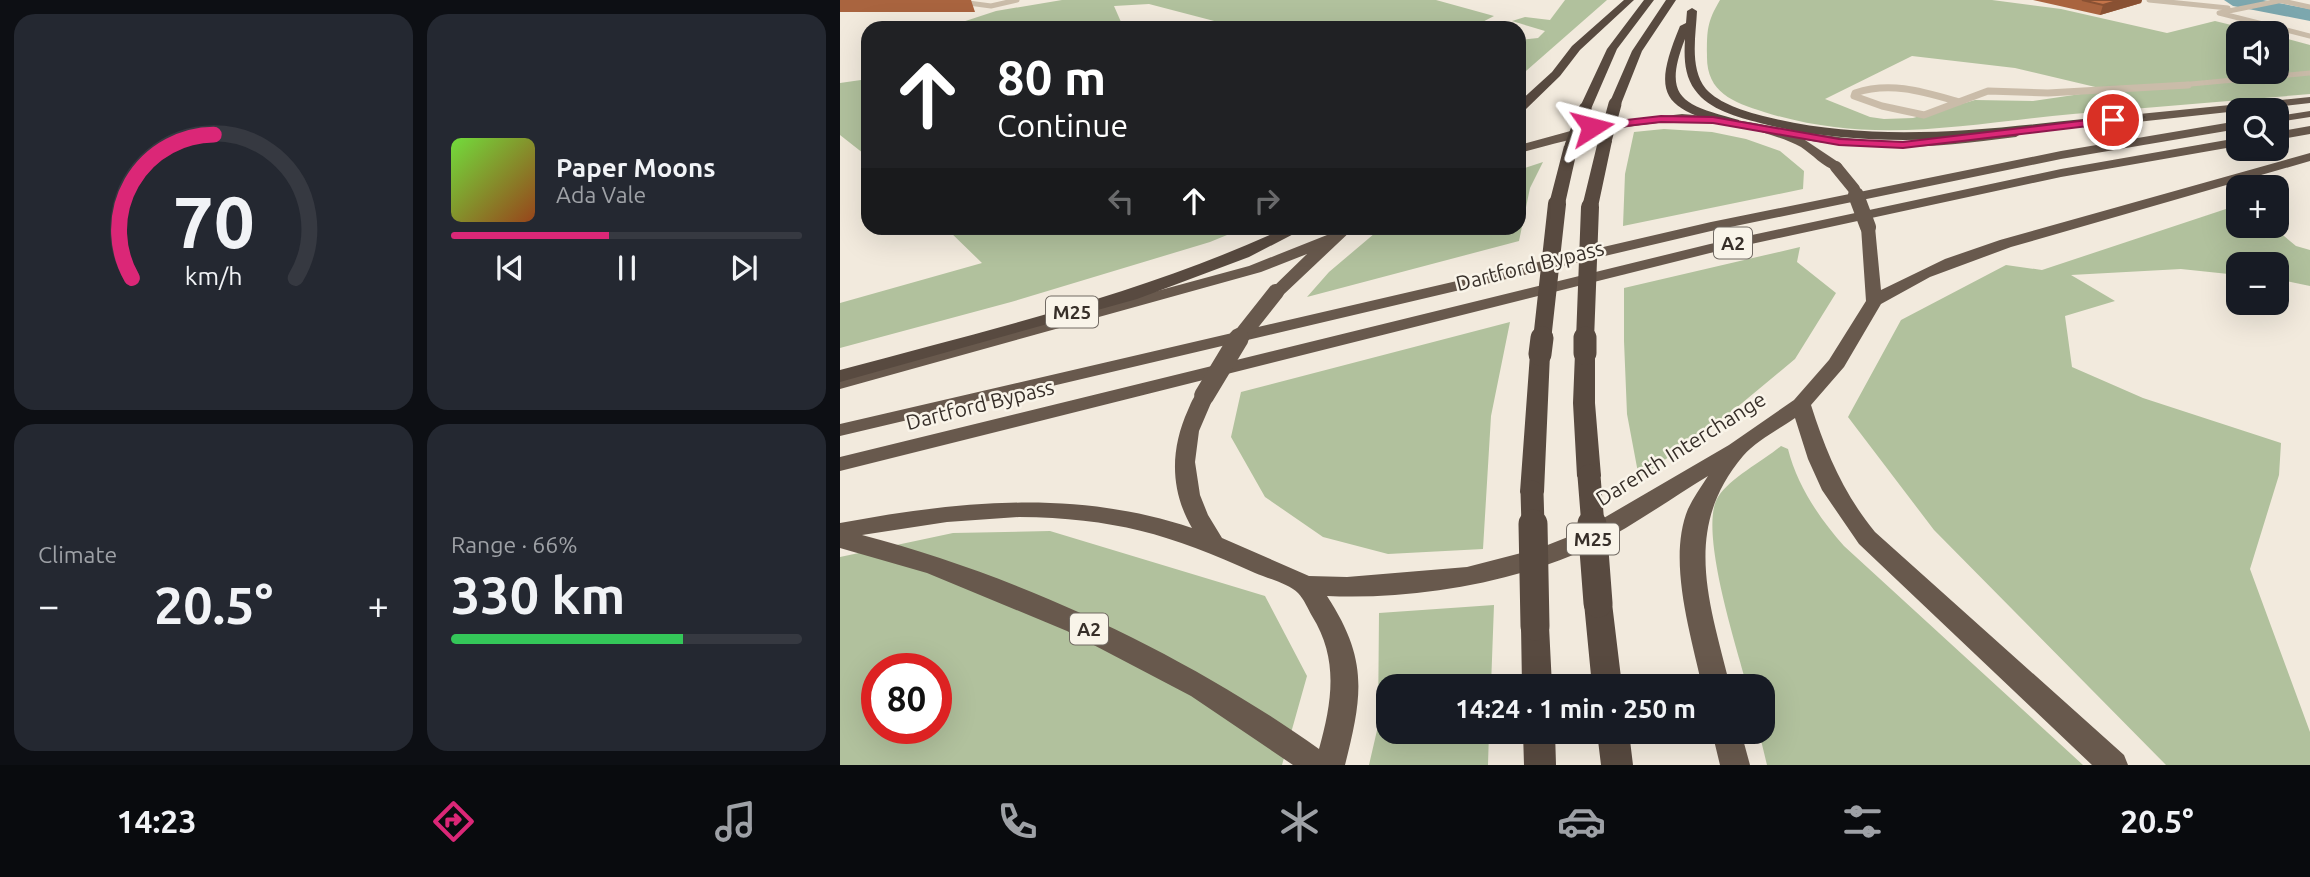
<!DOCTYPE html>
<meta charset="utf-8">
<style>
:root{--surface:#171b24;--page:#242831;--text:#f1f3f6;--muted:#9ea1a6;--line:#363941;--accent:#db2777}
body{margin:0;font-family:Ubuntu,sans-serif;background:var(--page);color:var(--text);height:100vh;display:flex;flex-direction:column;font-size:26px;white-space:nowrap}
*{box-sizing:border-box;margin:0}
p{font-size:23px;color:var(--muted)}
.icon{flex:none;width:38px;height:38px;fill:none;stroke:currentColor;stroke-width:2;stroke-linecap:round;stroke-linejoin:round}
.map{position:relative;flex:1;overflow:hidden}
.details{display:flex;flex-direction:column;gap:14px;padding:14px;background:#0d0f14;width:840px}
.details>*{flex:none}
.top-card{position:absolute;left:21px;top:21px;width:665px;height:214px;border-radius:21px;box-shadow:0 7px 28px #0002;background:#202124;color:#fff;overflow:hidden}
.tools{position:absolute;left:1386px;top:21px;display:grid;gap:14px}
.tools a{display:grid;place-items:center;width:63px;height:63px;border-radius:14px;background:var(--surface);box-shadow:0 7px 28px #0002;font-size:35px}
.speed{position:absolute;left:21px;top:653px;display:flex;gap:14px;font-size:35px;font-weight:700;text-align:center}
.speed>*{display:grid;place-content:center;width:91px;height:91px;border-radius:50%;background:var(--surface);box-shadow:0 7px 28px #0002;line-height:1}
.speed .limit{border:10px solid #d22;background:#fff;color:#111}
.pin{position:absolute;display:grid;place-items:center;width:60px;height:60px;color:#fff;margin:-30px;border:4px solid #fff;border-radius:50%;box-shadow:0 2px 7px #0007}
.me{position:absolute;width:77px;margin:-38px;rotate:81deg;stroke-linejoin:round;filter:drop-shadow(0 0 5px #0008)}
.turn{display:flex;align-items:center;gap:24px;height:147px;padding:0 21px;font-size:32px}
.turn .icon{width:91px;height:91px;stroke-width:2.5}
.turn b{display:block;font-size:49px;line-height:60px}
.lanes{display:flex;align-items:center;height:66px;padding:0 21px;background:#0003;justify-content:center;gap:35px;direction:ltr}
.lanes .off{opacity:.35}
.big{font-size:52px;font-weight:600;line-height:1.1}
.details .widget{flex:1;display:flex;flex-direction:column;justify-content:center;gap:10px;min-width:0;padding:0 24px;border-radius:21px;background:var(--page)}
.details .dial{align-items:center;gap:0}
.dial svg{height:182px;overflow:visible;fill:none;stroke:var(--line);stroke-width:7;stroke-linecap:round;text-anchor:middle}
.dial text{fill:var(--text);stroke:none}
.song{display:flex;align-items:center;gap:21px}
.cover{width:84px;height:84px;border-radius:10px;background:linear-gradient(135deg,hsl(100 70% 55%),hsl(20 70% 35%))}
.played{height:7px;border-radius:4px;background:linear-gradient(90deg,var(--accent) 45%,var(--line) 45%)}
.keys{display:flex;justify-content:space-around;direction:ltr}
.heat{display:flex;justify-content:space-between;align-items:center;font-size:38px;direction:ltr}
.charge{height:10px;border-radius:5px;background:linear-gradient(90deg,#34c759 66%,var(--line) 0)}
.details .tiles{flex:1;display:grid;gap:14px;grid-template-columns:repeat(2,1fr)}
.trip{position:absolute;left:536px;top:674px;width:399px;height:70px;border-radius:21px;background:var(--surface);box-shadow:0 7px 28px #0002;font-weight:600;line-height:70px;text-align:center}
.dock{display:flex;height:112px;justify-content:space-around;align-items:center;background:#090b0e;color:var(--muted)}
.dock .icon{width:49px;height:49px}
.dock .on{color:var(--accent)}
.dock b{font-size:32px;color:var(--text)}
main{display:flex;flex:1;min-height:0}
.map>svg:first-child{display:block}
.green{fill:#b1c19d;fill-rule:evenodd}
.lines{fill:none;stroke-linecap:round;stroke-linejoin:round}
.river{fill:#7ca7ae;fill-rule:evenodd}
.service-far1{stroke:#cabca9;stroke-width:5}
.service{stroke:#cabca9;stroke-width:7}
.trunk{fill:#68594d;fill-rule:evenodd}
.motorway{fill:#584a40;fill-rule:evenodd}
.trunk-bridge-far2{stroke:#68594d;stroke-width:12}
.trunk-bridge-far1{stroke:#68594d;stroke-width:16}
.trunk-bridge{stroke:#68594d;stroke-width:20}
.motorway-bridge-far3{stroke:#584a40;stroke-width:13}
.motorway-bridge-far2{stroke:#584a40;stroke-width:18}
.motorway-bridge-far1{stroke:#584a40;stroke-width:23}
.motorway-bridge{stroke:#584a40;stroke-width:29}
.wall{fill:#a9643f}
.shaded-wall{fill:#895133}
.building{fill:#c47449;stroke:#895133;stroke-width:2}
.route{fill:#db2777;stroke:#8e194d;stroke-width:2}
.labels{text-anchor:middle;stroke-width:5;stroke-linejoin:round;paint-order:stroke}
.shield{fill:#f9f4e9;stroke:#716a63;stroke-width:2}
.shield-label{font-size:19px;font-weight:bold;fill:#372f29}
.street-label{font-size:21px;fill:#372f29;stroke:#f9f4e9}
</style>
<main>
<section class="details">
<div class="tiles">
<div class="widget dial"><svg viewBox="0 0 100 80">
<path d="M14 69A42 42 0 1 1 86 69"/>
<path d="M14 69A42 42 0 0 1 50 6" stroke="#db2777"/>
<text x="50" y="56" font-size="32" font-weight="700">70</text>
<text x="50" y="72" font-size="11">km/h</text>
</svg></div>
<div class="widget">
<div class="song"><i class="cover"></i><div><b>Paper Moons</b><p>Ada Vale</p></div></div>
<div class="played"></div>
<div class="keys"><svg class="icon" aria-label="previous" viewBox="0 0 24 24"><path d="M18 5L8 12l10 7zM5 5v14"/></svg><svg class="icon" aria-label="pause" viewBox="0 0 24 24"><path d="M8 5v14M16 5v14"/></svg><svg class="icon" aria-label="next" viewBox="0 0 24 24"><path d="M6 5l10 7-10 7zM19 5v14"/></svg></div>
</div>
<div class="widget"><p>Climate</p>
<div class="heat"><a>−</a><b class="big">20.5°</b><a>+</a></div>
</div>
<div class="widget"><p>Range · 66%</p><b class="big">330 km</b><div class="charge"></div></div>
</div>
</section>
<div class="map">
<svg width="1470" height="765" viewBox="0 0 1470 765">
<rect width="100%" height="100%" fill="#f2eadd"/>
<!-- green -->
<path class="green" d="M222,0H596L654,16L631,28H401L309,4L274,6L281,22L290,28H104L156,11Z
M725,0H767L679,77V40L698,38L705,31L672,21L685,17L710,20Z
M880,0H1152L1221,9L1327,33L1375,21L1424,33H1398V72H1437V36L1470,45V94C1391,101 1312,107 1233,114C1123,124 1033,146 924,112C892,102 866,92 867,55C867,30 867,22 880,0ZM1072,56L1175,68L1268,90L1193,101L1135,100L1073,118L1044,119L1030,117L985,99Z
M28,79V157L0,135V83Z
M824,129L872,132L906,139L940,151L964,171L963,189L783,226L785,174L794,132Z
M703,162L690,188L679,241L467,297L489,272L541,228H679V170Z
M1398,205V226H1432L1456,246L1470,250V286L1437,279V264H1398V275L1341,269L1231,275L1275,301L1225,316L1232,367L1303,398L1441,443L1439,475L1410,569L1470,732V765H1326L1094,530L1008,417L1061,320L1166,265L1202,270Z
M106,228H404L370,242L171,302L0,348V303L142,263Z
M960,247L957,262L996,293L955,359L884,418L799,478L787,414L784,341V288Z
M670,322L651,416L643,549L548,554L483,537L425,497L391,437L401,392Z
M941,446L948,449C957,485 979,518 1004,546L1243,765H927L919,732H922V686H907C897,648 858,529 878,497C890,478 923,461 941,446Z
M210,531L425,596L467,676L442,765H0V557L113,533ZM37,668H96V728H37Z
M654,605L651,686H548V732H649L648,765H529L538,726L539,613Z"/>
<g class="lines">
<!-- river -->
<path class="river" d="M1384,0H1423L1470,9V21L1393,6Z"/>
<!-- service-far1 -->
<path class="service-far1" d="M106,0L151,6L177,0
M1309,0L1388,8
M1438,0L1470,7
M1443,0L1379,13L1470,36
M1329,86L1470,73"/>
<!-- service -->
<path class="service" d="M1119,102C1084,92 1051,81 1015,93L1014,96L1042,106L1084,115L1148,91L1208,93L1348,85"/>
<!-- trunk -->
<path class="trunk" d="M1470,97V103L1279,124L1273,120L1279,116Z
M1470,111V117L1437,122V116Z
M842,114C905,118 965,135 1027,140C1077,144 1126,136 1176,129L1182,133L1176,137C1100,147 1041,152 965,140L1001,164L1003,167L996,171C983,167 972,154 961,147C952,142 941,138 931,135C845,105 763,131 679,153V145L756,124Z
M1398,121V129L1221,159L871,231L0,436V424L871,222L1221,151Z
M1470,126V134L1437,140V132Z
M1398,138V146L1221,177L870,253L0,471V457L870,244L1221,169Z
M1470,153V161L1171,247L1090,277L1041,304L1004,367L971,405C986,452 1003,493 1035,532L1284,755L1288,765H1252L1019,544L982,490L968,459L955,418C939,429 916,441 903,456C841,529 870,604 890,686H862C851,635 827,560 848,509C853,498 861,487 868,476C830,499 793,526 753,546C676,583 572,600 487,596C528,659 523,694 505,765H453L351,696L227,631L87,573L0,548V523C119,501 236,489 352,528C330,490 330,450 348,410C352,401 354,393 364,390L374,396L359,431L355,462L360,495L368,515L382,538L469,576L507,577L627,567L700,548L738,533L889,445L954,400L989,360L1026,301L1021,227L1023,224H1033L1035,227L1041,290L1105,259L1160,240ZM179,517C273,518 330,534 415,573C427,578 449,584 458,593C464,599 468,609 472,616C499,659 492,702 479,749C347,655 180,576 22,535L107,522Z
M498,228H514L442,296H430L428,292L467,254L421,272L0,389V377L409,266L487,235Z
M872,732H901L910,765H880Z"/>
<!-- motorway -->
<path class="motorway" d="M784,0H794L740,50L720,76L683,112L679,113V102L712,72L732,46Z
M804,0H814L777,49L751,109L749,112H741L739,109L767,49Z
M826,0H836L802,51L781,104L771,107L769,104L792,51Z
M852,8L857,11C856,35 849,68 866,89C880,104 904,111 923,116C1047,148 1175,125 1300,113L1306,117L1300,121C1173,133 1045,156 920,123C898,117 869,110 855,90C844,75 844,57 845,39C821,100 845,105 899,120V126L894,127C822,109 811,96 840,26L846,23L847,11Z
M765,137L772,141L758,207L750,212L742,207L758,141Z
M731,142L738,146L725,204L717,209L712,207L709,204L724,146Z
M445,228H465L409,257L297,299L0,382V370C151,329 303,294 445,228Z
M745,347L752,349L755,353V403L761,476L757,482L749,484L741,482L737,476L733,403L735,353L738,349Z
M700,348L707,350L710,354L704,492L701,498L692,500L683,498L680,492L690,354L693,350Z
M758,592L768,595L772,603L782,686H752L744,603L748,595Z
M695,615L705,618L709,626L712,686H682L681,626L685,618Z
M683,732H715L716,765H684Z
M757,732H789L793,765H761Z"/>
<!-- trunk-bridge-far2 -->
<path class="trunk-bridge-far2" d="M996,167L1014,189L1017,197"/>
<!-- trunk-bridge-far1 -->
<path class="trunk-bridge-far1" d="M1016,195L1028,227
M398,340L436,292"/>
<!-- trunk-bridge -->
<path class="trunk-bridge" d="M364,396L399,338"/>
<!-- motorway-bridge-far3 -->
<path class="motorway-bridge-far3" d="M765,141L775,104
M731,146L745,109"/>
<!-- motorway-bridge-far2 -->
<path class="motorway-bridge-far2" d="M702,340L717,204
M745,340L750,207"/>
<!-- motorway-bridge-far1 -->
<path class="motorway-bridge-far1" d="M745,353V338
M700,354L702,338
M749,476L753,526
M692,492L693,526"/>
<!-- motorway-bridge -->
<path class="motorway-bridge" d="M693,524L695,626
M752,524L758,603"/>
</g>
<!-- wall -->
<path class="wall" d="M0,0H131L135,12H0Z
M1193,0H1302L1301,3L1260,15Z"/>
<!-- shaded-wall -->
<path class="shaded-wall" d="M1280,0H1302L1301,3L1260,15L1263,5Z"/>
<!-- building -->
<path class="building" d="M1242,0H1280L1263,5Z"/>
<!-- route -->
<path class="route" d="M821,116L873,117L999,139L1063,142L1273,117L1278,120L1273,123L1063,148L999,145L873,123L821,122L752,130L747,127L752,124Z"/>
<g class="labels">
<!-- shield labels -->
<g class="shield">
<rect x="874" y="227.5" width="38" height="31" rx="5"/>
<rect x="206" y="296.5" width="52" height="31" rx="5"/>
<rect x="727" y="523.5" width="52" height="31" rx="5"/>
<rect x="230" y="613.5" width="38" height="31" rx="5"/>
</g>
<g class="shield-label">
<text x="893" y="250">A2</text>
<text x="232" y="319">M25</text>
<text x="753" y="546">M25</text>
<text x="249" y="636">A2</text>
</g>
<!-- street labels -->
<g class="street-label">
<text transform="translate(690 266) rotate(-14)" y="7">Dartford Bypass</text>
<text transform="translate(140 405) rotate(-14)" y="7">Dartford Bypass</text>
<text transform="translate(841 449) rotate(-32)" y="7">Darenth Interchange</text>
</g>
</g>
</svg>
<div class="tools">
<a><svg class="icon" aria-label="sound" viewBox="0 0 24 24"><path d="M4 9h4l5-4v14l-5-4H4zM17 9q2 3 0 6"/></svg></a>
<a><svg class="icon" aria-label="search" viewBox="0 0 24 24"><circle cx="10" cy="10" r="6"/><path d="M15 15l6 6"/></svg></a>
<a>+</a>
<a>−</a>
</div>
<div class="speed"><div class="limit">80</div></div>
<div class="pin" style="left:1273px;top:120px;background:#d93025"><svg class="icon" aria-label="arrive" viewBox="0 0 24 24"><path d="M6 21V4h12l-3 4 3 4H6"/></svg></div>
<svg class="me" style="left:752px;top:127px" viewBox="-20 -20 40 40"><path d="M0-17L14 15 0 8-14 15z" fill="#db2777" stroke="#fff" stroke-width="4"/></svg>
<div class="trip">14:24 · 1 min · 250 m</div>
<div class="top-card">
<div class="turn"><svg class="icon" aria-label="ahead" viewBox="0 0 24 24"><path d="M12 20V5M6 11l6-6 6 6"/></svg><div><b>80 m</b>Continue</div></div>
<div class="lanes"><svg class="icon off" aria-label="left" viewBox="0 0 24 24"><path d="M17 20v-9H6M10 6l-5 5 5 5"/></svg><svg class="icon" aria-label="ahead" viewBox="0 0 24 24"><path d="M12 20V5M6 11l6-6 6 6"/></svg><svg class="icon off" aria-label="right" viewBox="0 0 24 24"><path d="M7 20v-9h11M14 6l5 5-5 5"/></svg></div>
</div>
</div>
</main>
<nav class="dock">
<b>14:23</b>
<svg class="icon on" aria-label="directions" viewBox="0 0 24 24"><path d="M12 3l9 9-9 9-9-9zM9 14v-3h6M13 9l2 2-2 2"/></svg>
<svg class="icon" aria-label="music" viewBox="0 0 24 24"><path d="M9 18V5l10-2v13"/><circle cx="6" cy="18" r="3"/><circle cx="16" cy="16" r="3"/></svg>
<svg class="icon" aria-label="phone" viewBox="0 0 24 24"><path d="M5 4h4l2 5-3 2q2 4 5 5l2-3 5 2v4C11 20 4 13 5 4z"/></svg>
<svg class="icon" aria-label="climate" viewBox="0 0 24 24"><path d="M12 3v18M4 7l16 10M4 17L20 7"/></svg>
<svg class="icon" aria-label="car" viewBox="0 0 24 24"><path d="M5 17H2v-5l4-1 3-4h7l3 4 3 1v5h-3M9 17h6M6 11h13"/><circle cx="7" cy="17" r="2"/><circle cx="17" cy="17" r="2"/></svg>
<svg class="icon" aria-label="filters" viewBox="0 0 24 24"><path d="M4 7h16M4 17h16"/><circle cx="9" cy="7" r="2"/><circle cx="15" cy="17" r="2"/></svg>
<b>20.5°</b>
</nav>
